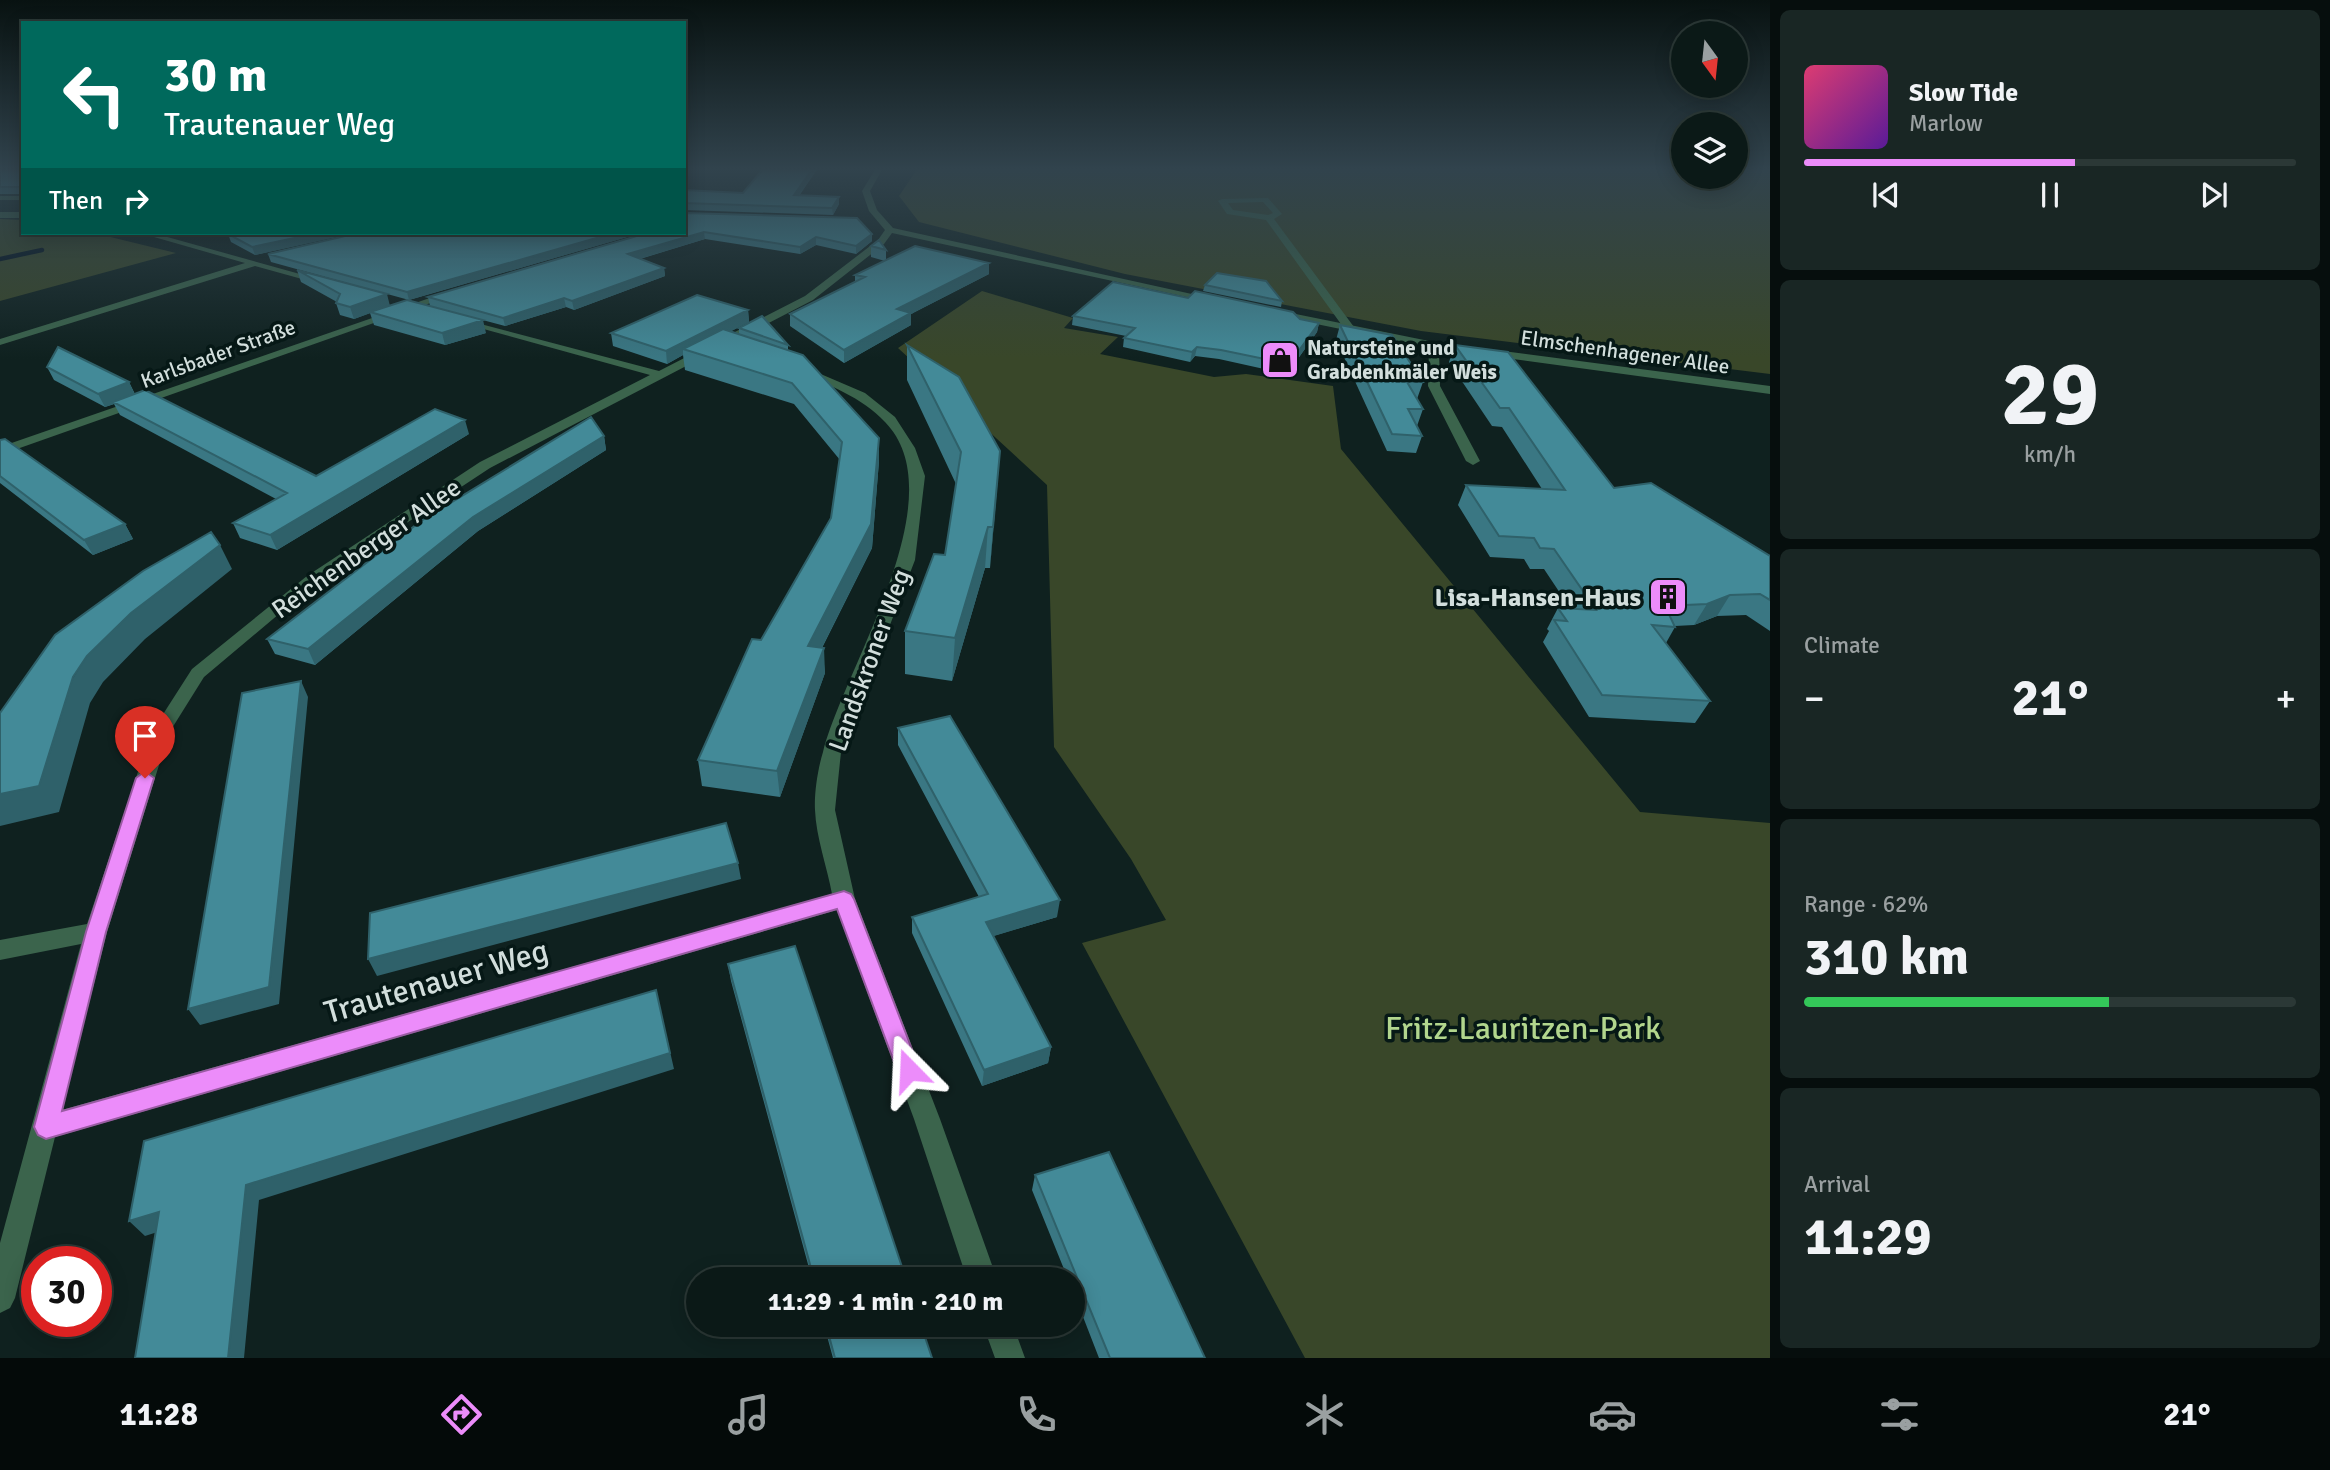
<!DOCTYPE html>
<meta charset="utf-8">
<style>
:root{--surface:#0b1917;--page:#192624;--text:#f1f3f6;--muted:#9aa0a1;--line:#2b3836;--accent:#ec8cfa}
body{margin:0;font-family:Signika,sans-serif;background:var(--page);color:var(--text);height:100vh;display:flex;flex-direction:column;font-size:26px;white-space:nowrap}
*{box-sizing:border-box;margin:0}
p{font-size:23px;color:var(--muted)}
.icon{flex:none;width:38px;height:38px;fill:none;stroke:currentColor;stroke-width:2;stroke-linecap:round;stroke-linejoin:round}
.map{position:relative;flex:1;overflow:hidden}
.sheet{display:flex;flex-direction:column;gap:10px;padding:10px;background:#060e0d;width:560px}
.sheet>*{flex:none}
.guide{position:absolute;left:21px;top:21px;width:665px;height:214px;border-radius:0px;box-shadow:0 4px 18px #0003,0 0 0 2px var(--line);background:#00695c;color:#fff;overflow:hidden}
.needle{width:46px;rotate:165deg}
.fabs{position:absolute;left:1671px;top:21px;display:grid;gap:14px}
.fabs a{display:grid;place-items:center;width:77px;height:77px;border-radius:50%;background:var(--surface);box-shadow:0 4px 18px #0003,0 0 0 2px var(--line);font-size:35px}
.speed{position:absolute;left:21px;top:1246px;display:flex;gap:14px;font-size:35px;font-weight:700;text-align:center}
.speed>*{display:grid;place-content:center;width:91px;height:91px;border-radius:50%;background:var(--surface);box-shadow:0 4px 18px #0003,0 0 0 2px var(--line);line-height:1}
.speed .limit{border:10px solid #d22;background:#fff;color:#111}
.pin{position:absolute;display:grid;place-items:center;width:60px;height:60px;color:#fff;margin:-72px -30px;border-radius:50% 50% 50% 0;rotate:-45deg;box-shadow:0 0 7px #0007}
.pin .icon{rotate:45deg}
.me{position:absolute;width:77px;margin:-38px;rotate:339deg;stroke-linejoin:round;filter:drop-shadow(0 0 5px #0008)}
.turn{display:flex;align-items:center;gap:24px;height:147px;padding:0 28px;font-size:32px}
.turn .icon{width:91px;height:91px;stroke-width:2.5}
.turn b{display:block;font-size:49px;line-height:60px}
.then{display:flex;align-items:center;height:66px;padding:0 28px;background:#0003;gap:14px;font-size:26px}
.big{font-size:52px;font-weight:700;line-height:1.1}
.sheet .widget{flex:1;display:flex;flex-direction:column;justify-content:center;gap:10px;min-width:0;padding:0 24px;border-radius:10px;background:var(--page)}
.sheet .dial{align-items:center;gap:0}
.dial b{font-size:91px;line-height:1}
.song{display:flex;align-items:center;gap:21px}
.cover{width:84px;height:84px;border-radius:10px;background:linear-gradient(135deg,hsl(340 70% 55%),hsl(270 70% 35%))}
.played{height:7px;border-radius:4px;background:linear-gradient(90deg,var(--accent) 55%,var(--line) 55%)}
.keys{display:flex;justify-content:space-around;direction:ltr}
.heat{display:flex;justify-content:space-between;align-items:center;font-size:38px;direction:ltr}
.charge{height:10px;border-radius:5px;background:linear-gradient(90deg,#34c759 62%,var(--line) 0)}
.trip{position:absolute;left:686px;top:1267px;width:399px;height:70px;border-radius:35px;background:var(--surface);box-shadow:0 4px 18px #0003,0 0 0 2px var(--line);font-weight:700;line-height:70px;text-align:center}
.tab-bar{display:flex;height:112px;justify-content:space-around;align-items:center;background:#040a09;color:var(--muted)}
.tab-bar .icon{width:49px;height:49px}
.tab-bar .current{color:var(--accent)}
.tab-bar b{font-size:32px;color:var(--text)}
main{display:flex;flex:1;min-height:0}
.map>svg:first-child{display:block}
.green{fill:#394729}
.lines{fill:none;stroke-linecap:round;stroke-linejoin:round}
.stream{stroke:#00101f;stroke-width:4.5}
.service{fill:#3b644c;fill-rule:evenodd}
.minor{fill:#3b644c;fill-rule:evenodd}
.wall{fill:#3a7783}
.shaded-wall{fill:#2f616a}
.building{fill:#438a98;stroke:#2f616a;stroke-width:2}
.route{fill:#ec8cfa;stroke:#995ba2;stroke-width:2}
.labels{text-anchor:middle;stroke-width:7;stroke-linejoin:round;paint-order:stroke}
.far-poi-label{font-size:21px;font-weight:bold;fill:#d2dedc;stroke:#061816;text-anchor:start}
.far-street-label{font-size:21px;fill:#d2dedc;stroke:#061816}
.street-label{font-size:26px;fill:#d2dedc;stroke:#061816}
.poi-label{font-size:26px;font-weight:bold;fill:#d2dedc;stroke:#061816;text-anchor:end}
.near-street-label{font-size:32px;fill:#d2dedc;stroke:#061816}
.near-park-label{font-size:32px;fill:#b2d68d;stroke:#061816}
</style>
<main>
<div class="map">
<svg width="1770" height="1358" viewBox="0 0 1770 1358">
<rect width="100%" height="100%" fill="#0f211f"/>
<!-- green -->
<path class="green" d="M918,168H1683L1684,177H1736V168H1770V374L1421,331L1125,274L919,222L899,196Z
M0,219L23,220V233H94L176,253L0,301Z
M982,291L1073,318L1064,328L1118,337L1100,354L1214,377L1246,374L1333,386L1341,449L1640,812L1770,823V1358H1305L1082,943L1166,920L1131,859L1054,747L1047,485L898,348Z"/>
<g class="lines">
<!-- stream -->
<path class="stream" d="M0,259L42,250"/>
<!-- service -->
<path class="service" d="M0,196H23V200H0Z
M1268,198L1282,214L1274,219L1354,327V331H1346L1266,220L1227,214L1218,201L1222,199ZM1263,202L1273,213L1268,215L1233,210L1228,203Z"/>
<!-- minor -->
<path class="minor" d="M876,168H883L870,191L877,210L893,228L1219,300L1214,303L892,233L884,244L813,300L490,468L317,582L204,677L169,733L107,932L62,1110L832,894C827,867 816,837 815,810C814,793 818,768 823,752C844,668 958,497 885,422C862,397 828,385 798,371L796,369L802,366L865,393L895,417L915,448L925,476L915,560L841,752L835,810L855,899L940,1119L997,1279H967L914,1119L837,910L55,1137L15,1298L10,1308L0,1313V1243L81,944L0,960V940L87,924L151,733L192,669L307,576L480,462L650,375L458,322V318L659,371L805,296L878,240L885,230L869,211L862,191Z
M0,212H23V218H0Z
M140,233H153L325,281L320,284L255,266L0,345V339L245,263Z
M447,292L456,294L0,455V447Z
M1276,310L1434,342L1770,386V394L1439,349L1440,386L1480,461L1473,465L1466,461L1428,386L1429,347L1272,315L1271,313Z
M983,1325H1013L1025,1358H995Z"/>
</g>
<!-- wall -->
<path class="wall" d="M0,168H23V194H0Z
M764,168H818L799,196L839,204L833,215L684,210V190L743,193Z
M684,213L872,241L856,254L816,245L800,254L705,239L640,259L664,268L665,276L574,310L566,307L505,326L430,306L428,297L684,233Z
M354,233L255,255L231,242L228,234Z
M641,233L409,300L271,262L268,254Z
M871,246L886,250V260L989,274L911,314V325L844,363L790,326V314L855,282V275L885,261L871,257Z
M297,270L390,305L486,333L445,345L374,325L370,313L354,319L340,315L336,303L337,302L301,282Z
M1205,285L1282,301L1281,307L1203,291Z
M1188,298L1300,319L1319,323L1317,332L1287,374L1219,359L1195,356L1190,362L1123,347L1124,338L1126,336L1072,325L1073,316Z
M748,310L749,322L731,331L739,334V328L788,345V350L879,438V461L872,548L822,648L825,673L780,797L702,786L698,760L761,640L831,518L840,460L794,404L685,370L683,355L667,364L613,346L611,333Z
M1340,325L1423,382L1417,399L1423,409L1417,426L1422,436L1416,453L1387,451L1336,340Z
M907,345L1000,451L990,568H985L952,681L905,674V631L945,555L956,484L907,380Z
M1455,345L1614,488L1770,556V631L1746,615L1717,616L1694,625L1675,626V627L1666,643L1710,701L1695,723L1589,717L1543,642L1549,631L1547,629L1558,608H1570L1544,569H1530L1524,559L1490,557L1458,505L1466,485L1542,489L1502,427L1492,426L1449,362Z
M47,367L129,382L135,394L316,476L469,434L277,550L240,538L233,523L276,499L120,415L114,404L105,407L54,380Z
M604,436L606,450L478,531L315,665L275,654L267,639Z
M0,440L125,524L133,539L93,555L0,483Z
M898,728L1057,917L993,936L1051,1047L1048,1063L982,1086L912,933V917L979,897L898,745Z
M728,964L906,1279H812L731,981Z
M1035,1175L1205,1358H1099L1073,1291V1279H1068L1032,1190Z
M824,1325H921L932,1358H833Z"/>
<!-- shaded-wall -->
<path class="shaded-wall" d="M813,168H818L794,202V195Z
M839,197V204L833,215L832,208Z
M704,232L705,239L629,262L628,254Z
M318,233H354L255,255L252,247Z
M614,233H641L409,300L407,292Z
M872,234V241L856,254V246Z
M816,237V245L800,254V247Z
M989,263V274L911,314V325L844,363V350L897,309Z
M664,268L665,276L574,310L572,301Z
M387,294L390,306L354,319L350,307Z
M564,298L566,307L505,326L503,318Z
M748,310L749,322L691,352L683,349V355L667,364L666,351Z
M483,320L486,333L445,345L442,333Z
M1319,323L1317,332L1287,374L1289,364Z
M1197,347L1195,356L1190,362L1192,352Z
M129,382L135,395L113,402L114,404L105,407L98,394Z
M465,420L469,434L277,550L270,535Z
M604,436L606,450L478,531L315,665L308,649L473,517Z
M879,438V461L872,548L810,671L808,646Z
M1000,451L997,489L990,568L993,527Z
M125,524L133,539L93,555L84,540Z
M988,527L985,568L952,681L955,638Z
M220,545L232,569L145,639L103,682L90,703L59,812L0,826V794L87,656L131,613Z
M1730,595L1717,616L1694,625L1707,604Z
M824,648L825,673L780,797L777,771Z
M301,681L308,697L279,1004L200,1025L188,1009Z
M738,863L741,879L377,976L368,959Z
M1060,900L1057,917L984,939L986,922Z
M656,990L674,1069L259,1200L244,1358H228L246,1185Z
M1051,1047L1048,1063L982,1086L984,1070Z
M159,1212L173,1227L145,1236L129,1221Z"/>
<!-- building -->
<path class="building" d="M0,168H23V187H0Z
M764,168H813L794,195L839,197L832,208L684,203V190L743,193Z
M684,213L857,218L872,234L856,246L816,237L800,247L704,232L628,254L664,268L572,301L564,298L503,318L428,297L647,233H684Z
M234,233H318L252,247L228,234Z
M358,233H614L407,292L268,254Z
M879,240L886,250L871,246Z
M915,246L989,263L897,309L911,313L844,350L790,314L865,277L855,275Z
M297,270L387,294L350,307L336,303L340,294Z
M1217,273L1266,281L1282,301L1205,285Z
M1113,282L1188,298L1195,291L1293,312L1300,319L1319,323L1289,364L1221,350L1197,347L1192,352L1124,338L1135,328L1073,316Z
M697,295L748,310L666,351L611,333Z
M407,300L483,320L442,333L370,312Z
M762,316L788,345L739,328Z
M1340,325L1392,335L1423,382H1407L1423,409H1408L1422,436L1392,434Z
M723,329L803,355L879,438L871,524L808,646L824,648L777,771L698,760L752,639L761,640L831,518L842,442L792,383L683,349Z
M907,345L959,377L1000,451L993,527H988L955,638L905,631L934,554L945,555L961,452Z
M1455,345L1508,352L1614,488L1651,483L1770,556V600L1760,594L1730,595L1707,604L1665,606L1675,627L1652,625L1710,701L1602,695L1554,620L1567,621L1558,608L1596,610L1554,549L1540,548L1534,538L1499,536L1466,485L1565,490L1509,408H1500Z
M58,347L129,382L98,394L47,367Z
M145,390L316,476L435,409L465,420L270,535L233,523L287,493L113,402Z
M591,417L604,436L473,517L308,649L267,639L421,521Z
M5,439L125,524L84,540L0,476V440Z
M211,532L220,545L131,613L87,656L73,677L39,786L0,794V713L55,635L143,571Z
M301,681L269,987L188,1009L242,693Z
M950,716L1060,900L986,922L1051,1047L984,1070L912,917L988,894L898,728Z
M726,823L738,863L368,959L370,913Z
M795,946L906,1279H814L728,964Z
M656,990L670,1053L246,1185L228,1358H135L159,1212L129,1221L144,1141Z
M1109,1152L1205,1358H1110L1035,1175Z
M826,1325H921L932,1358H835Z"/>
<!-- sky -->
<linearGradient id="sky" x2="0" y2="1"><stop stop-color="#081211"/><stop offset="0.47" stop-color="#31434d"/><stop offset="1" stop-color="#31434d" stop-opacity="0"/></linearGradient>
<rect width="1770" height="359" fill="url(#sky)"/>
<!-- route -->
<path class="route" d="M145,771L154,778L106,932L62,1111L844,891L851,894L854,899L920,1070L917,1078L909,1081L900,1078L837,909L46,1139L38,1135L34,1127L86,932L136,778Z"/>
<!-- icons -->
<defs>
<symbol id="shop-square" viewBox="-11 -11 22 22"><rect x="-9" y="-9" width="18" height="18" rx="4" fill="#ec8cfa" stroke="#061816"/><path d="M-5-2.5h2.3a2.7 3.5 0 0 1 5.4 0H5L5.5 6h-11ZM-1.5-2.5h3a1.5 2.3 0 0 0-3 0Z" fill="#111"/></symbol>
<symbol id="building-square" viewBox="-11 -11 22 22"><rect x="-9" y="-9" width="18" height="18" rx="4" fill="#ec8cfa" stroke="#061816"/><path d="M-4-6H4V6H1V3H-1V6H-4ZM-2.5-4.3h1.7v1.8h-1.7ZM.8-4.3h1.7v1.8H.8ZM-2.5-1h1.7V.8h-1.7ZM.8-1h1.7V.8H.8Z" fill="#111"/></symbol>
</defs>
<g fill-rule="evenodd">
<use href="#shop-square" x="1258" y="338" width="44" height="44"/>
<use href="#building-square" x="1646" y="575" width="44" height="44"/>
</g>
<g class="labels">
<!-- far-poi labels -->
<g class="far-poi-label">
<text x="1307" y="355">Natursteine und<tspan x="1307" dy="24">Grabdenkmäler Weis</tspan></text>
</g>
<!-- far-street labels -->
<g class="far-street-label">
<text transform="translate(1625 352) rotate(8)" y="7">Elmschenhagener Allee</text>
<text transform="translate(218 354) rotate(-20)" y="7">Karlsbader Straße</text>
</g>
<!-- street labels -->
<g class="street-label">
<text transform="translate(366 548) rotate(-35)" y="9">Reichenberger Allee</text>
<text transform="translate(869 660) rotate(-70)" y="9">Landskroner Weg</text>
</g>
<!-- poi labels -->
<g class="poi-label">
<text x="1641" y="606">Lisa-Hansen-Haus</text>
</g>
<!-- near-street labels -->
<g class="near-street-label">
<text transform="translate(436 981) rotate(-16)" y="11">Trautenauer Weg</text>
</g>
<!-- near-park labels -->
<g class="near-park-label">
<text x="1523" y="1039">Fritz-Lauritzen-Park</text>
</g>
</g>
</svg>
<div class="fabs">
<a><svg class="needle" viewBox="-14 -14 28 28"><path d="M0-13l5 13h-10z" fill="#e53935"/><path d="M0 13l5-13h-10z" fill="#9aa0a1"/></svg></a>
<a><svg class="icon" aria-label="layers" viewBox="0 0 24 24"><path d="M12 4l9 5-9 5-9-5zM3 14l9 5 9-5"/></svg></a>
</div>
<div class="speed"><div class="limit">30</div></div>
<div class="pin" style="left:145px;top:778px;background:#d93025"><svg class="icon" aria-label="arrive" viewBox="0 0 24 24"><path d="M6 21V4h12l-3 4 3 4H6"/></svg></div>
<svg class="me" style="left:909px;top:1070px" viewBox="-20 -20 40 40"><path d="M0-17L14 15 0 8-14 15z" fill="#ec8cfa" stroke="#fff" stroke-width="4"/></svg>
<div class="trip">11:29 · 1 min · 210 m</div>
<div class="guide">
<div class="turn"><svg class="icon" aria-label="left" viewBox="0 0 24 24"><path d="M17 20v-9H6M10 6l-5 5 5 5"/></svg><div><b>30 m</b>Trautenauer Weg</div></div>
<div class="then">Then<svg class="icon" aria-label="right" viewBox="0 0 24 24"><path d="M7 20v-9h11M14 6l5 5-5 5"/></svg></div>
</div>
</div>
<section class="sheet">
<div class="widget">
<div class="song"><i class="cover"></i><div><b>Slow Tide</b><p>Marlow</p></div></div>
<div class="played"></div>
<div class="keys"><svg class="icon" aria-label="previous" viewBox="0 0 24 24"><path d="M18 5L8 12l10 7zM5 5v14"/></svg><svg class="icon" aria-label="pause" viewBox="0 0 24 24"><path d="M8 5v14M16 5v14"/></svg><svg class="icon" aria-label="next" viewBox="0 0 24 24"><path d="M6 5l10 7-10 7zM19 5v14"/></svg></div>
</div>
<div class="widget dial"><b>29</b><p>km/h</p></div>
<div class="widget"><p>Climate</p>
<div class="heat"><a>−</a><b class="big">21°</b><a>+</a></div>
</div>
<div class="widget"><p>Range · 62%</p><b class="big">310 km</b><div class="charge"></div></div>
<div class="widget"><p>Arrival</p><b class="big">11:29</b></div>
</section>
</main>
<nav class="tab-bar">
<b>11:28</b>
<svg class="icon current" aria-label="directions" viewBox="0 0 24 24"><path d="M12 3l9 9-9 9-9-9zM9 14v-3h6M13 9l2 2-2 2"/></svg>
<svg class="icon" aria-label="music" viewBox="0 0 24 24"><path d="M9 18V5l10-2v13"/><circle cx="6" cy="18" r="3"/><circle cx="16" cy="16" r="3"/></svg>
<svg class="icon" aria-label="phone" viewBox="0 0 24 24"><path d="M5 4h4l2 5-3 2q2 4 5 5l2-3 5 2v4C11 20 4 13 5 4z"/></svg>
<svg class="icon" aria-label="climate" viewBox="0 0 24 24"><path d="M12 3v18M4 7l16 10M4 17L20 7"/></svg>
<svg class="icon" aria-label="car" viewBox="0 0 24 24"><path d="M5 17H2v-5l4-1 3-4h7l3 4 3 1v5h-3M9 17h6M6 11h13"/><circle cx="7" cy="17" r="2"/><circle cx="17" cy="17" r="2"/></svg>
<svg class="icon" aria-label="filters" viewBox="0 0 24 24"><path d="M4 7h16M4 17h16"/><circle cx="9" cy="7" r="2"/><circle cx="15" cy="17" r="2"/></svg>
<b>21°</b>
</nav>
